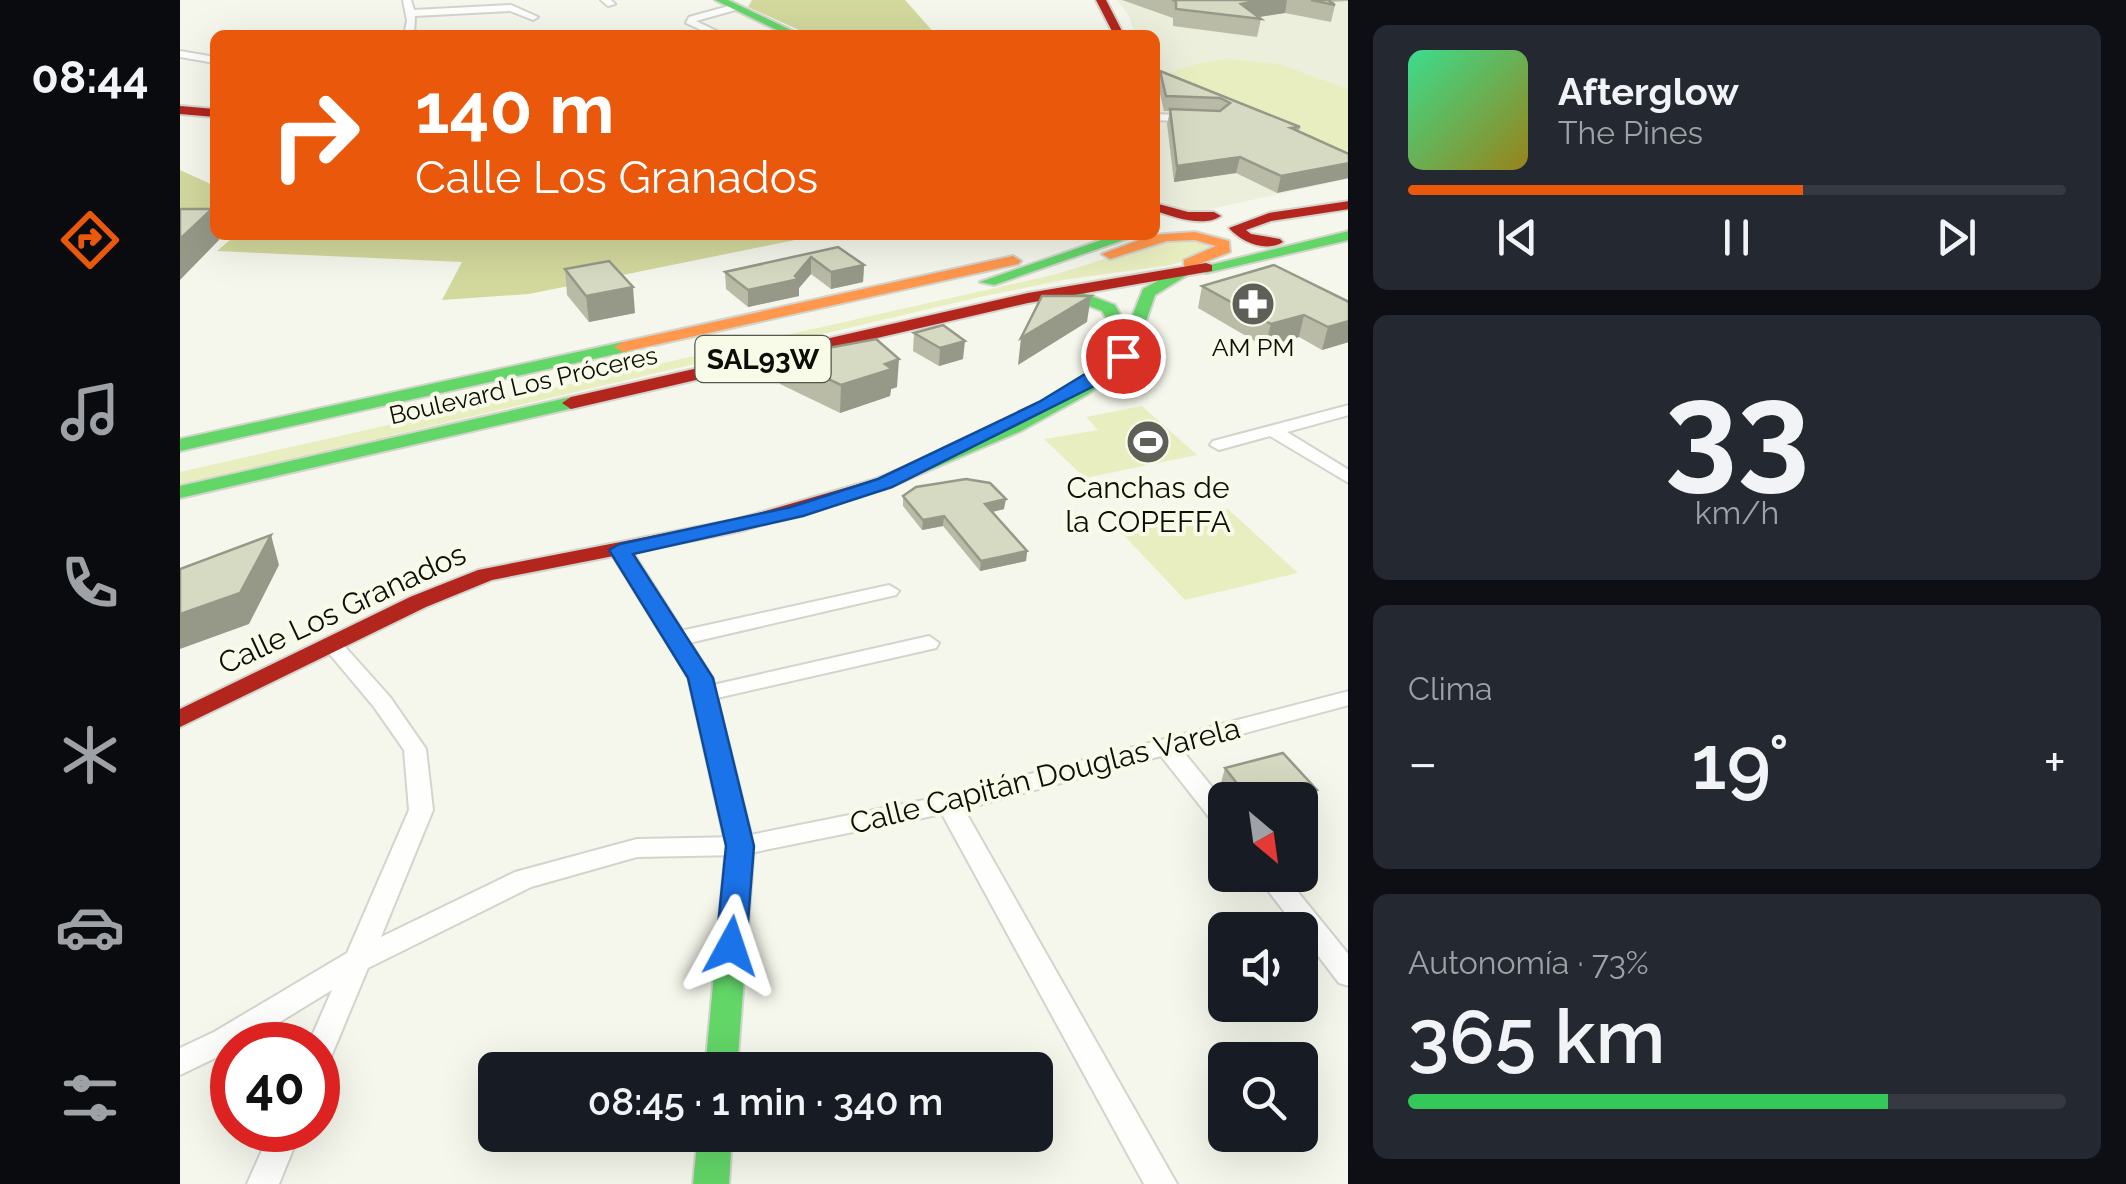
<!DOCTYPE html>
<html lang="es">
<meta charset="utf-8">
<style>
:root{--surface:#171b24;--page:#242831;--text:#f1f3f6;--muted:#9ea1a6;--line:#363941;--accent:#ea580c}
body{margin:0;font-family:Raleway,sans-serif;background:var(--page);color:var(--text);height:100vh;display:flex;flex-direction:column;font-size:38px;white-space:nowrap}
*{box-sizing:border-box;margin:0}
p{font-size:32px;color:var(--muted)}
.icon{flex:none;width:55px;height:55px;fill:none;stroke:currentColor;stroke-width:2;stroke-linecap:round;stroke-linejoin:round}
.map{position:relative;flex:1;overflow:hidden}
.drawer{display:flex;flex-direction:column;gap:25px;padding:25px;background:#0d0f14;width:778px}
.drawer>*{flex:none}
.banner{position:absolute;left:30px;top:30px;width:950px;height:210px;border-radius:15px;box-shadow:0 10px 40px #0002;background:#ea580c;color:#fff;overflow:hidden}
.needle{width:65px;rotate:151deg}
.buttons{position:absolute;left:1028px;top:782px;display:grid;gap:20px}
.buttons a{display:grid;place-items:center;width:110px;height:110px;border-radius:15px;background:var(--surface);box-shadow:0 10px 40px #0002;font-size:50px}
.speed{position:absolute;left:30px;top:1022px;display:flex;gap:20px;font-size:50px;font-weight:700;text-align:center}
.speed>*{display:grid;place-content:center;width:130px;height:130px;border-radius:50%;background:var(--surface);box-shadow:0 10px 40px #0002;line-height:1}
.speed .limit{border:15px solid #d22;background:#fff;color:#111}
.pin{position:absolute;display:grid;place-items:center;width:85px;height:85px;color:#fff;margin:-42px;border:5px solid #fff;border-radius:50%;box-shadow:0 2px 10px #0007}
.me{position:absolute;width:110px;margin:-55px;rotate:5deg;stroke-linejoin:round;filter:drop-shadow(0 0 8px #0008)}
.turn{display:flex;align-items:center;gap:35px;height:210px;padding:0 40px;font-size:45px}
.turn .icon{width:130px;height:130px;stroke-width:2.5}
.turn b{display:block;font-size:70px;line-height:85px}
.big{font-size:75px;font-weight:600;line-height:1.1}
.drawer .widget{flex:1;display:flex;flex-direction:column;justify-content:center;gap:15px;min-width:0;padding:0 35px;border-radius:15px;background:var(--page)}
.drawer .dial{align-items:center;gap:0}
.dial b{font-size:130px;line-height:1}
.song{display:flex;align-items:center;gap:30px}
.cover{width:120px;height:120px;border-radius:15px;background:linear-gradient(135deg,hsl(150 70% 55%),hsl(50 70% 35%))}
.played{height:10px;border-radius:5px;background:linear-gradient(90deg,var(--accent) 60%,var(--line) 60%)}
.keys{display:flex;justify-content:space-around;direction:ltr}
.heat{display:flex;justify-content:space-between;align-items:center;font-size:55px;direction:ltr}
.charge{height:15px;border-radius:8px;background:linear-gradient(90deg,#34c759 73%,var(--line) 0)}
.trip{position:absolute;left:298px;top:1052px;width:575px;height:100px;border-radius:15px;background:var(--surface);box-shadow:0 10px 40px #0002;font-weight:600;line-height:100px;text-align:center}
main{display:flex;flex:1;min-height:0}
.dock{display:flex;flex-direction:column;width:180px;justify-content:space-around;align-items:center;background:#090b0e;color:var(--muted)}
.dock .icon{width:70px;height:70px}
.dock .on{color:var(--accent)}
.dock b{font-size:45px;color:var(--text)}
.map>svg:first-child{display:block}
.built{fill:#ecefdc}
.green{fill:#e9eec0}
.forest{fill:#d3d89d}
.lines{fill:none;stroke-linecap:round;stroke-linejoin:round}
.street-casing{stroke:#d3d4cc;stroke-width:4}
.fast-casing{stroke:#d3d4cc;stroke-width:4}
.slow-casing{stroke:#d3d4cc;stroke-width:4}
.jam-casing{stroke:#d3d4cc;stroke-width:4}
.street{fill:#fefefc;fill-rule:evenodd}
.fast{fill:#63d668;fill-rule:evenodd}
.slow{fill:#ff974d;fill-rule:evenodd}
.jam{fill:#b3261e;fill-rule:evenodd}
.wall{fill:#b9bba7}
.shaded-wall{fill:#969988}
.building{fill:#d7dac2;stroke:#969988;stroke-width:2.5}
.route{fill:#1a73e8;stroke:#114b97;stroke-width:2.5}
.labels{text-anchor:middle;stroke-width:8;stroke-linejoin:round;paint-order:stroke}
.far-poi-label{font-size:25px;fill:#0d0e08;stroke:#f8fbe8}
.far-street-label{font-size:25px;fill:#0d0e08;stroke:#f8fbe8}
.shield{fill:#f8fbe8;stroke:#54554b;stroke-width:2.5}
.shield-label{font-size:28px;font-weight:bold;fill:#0d0e08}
.poi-label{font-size:30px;fill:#0d0e08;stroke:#f8fbe8}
.street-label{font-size:30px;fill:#0d0e08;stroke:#f8fbe8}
</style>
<main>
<nav class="dock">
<b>08:44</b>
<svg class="icon on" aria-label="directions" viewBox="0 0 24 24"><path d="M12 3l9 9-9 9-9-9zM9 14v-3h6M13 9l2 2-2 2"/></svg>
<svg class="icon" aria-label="music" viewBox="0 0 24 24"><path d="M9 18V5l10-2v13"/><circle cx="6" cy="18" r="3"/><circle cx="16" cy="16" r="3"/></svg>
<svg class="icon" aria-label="phone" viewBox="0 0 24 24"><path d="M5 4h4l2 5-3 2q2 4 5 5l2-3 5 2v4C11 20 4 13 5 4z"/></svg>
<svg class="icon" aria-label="climate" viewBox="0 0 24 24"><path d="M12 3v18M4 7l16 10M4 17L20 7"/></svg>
<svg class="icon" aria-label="car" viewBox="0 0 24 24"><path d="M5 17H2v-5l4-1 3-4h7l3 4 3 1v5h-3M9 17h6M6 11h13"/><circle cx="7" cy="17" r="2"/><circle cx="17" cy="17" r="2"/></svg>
<svg class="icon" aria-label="filters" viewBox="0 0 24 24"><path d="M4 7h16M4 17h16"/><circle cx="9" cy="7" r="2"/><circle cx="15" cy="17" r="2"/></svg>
</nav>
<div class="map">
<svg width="1169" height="1184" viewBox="0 0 1169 1184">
<rect width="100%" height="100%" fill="#f5f7ec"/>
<!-- built -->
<path class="built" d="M937,0H1168V179L1012,213L975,203V35H955L949,16Z"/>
<!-- green -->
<path class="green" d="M1049,59L1098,64L1168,89V153L985,74L1020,63Z
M1008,239L1031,247L1009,260L991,265L883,280L800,297L0,485V472L877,274L955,249Z
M962,406L1017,455L905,478L864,439L918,430L906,417Z
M1048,509L1118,573L1005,600L939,530Z"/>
<!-- forest -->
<path class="forest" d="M572,0H725L756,35H630L568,7Z
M0,170L35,186V235L630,237L349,294L262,300L282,262L37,251L50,240H0Z"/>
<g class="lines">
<defs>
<path id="street" d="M223,0H231L234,10L331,5L358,17L353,20L330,11L235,16L234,35H224L227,21Z
M421,0H431L435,4L428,6Z
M556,4L559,9L516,21L545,35H532L506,23L509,17Z
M0,51L35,57V63L0,57Z
M975,114L1015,116L1021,119L1015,122L975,120Z
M1169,405V415L1107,432L1169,470V483L1090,436L1039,450L1030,445L1033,441Z
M709,585L719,591L716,595L496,646L486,639L496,632Z
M749,636L759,643L756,648L524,701L516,699L513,694L516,689L524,687Z
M152,638L159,640L210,697L246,749L253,810L201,937L335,872L457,839L560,837L769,795L1169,691V705L1002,750L1045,803V829L1036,826L981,756L784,809L997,1184H964L762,814L560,855L457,857L351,887L188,968L148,1064L138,1067V1045H128L152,990L62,1045H52V1050L0,1075V1048L34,1032L167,953L229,810L224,750L194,707L142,645Z
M1076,875H1104L1169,955V986L1159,983Z
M91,1130H121L99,1184H67Z"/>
<path id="fast" d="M535,0H548L621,35H607Z
M1169,231V240L1026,273L1018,268Z
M936,235H958L814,285L800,282Z
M995,271L1009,274L975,295L956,350L934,374L908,394L841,431L710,487H696L693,483L696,479L827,423L895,386L940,347L963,289Z
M871,291L901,292L935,305L946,325L926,357H914L911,353L930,325L922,311L899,302L865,299L863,296Z
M443,342L449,343V351L0,451V439Z
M391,397L398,399V407L0,498V486Z
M440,544L448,545L532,677L574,846L557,1070H525L546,846L508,677L429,550Z
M518,1135H552L549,1184H513Z"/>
<path id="slow" d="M1015,232L1049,241L1050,252L1009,268L1004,266V260L1036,246L1015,240L987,241L930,259L922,254L972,235Z
M833,256L841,261L838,264L443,352L434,347L443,342Z"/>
<path id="jam" d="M916,0H926L944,35H934Z
M0,106L35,109V117L0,114Z
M1169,201V209L1091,221L1066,230L1071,234L1100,239L1103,242C1086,253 1061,242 1049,228L1089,213Z
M975,203L1008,212H1034L1041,216C1023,228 995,217 975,211Z
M1026,263L1032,265V271L848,303L391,409L382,403L391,397L848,293Z
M703,477L710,479L713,483L710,487L561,531L312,580L246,607L0,727V709L230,597L298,570L558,519Z"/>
</defs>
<!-- street casing -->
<use href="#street" class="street-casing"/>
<!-- fast casing -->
<use href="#fast" class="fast-casing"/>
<!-- slow casing -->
<use href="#slow" class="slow-casing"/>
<!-- jam casing -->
<use href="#jam" class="jam-casing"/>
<!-- street -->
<use href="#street" class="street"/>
<!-- fast -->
<use href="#fast" class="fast"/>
<!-- slow -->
<use href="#slow" class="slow"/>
<!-- jam -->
<use href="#jam" class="jam"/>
</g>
<!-- wall -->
<path class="wall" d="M942,0H1169V1L1151,2L1155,5L1151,22L1105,13L1078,17L1081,19L1077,37L993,26V18Z
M980,71L1120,127L1097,193L1056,173L994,182L987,124L990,111H984L978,85Z
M658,247L684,265L683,282L651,289L631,274L619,288V296L568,307L546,289L545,272Z
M385,269L455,313L409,322L387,295Z
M1022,286L1169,302V342L1142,350L1119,337L1085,347L1018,308Z
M734,333L783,359L759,366L733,351Z
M600,357L717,387L711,389L710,396L660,413L600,384Z
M723,496L824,509L812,512L847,551L846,561L800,571L763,526L742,530L723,506Z
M1045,768L1137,790L1129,812L1120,814V800H1047L1039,790Z"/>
<!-- shaded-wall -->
<path class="shaded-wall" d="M1082,0H1107L1105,13L1072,18L1061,4Z
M1060,157L1056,173L994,182L997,166Z
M1169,163V178L1097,193L1101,176Z
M32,209L35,222V235H38L39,240L0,280V239Z
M631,257V274L619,288V296L568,307V290Z
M684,265L683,282L651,289V272Z
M453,287L455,313L409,322L406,296Z
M911,296L907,322L838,365L841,338Z
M1124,315L1119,337L1085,347L1091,324Z
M1169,321V342L1142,350L1148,327Z
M785,341L783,359L759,366L760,348Z
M719,359L717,387L711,389L710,396L660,413L661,385Z
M826,499L824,509L804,514L805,504Z
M764,516L763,526L742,530L743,520Z
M91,535L99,565L69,624L0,649V614Z
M847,551L846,561L800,571L801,561Z
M1137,790L1129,812L1120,814V800H1097Z"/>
<!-- building -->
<path class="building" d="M992,0H1082L1061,4L1081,19L996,9V1Z
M1131,0H1148L1155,5Z
M980,71L1120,127L1111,128L1169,154V163L1101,176L1060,157L997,166L990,109L1040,111L1050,103L1040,98L986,96Z
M0,209H32L0,239Z
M658,247L684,265L651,272L631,257L615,276L619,279L568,290L545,272Z
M429,261L453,287L406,296L385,269Z
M1094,265L1169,302V321L1148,327L1124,315L1091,324L1022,286Z
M862,296H911L841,338Z
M763,325L785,341L760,348L734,333Z
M696,339L719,359L705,364L712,369L661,385L600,357Z
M786,479L810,483L826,499L805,504L847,551L801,561L764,516L743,520L723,496L736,487Z
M91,535L60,593L0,614V569Z
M1103,753L1137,790L1097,800H1070L1045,768Z"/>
<!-- route -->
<path class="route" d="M943,351L952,356L924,381L712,487L623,516L453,554L533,678L574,846L566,946L562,955L551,959L540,955L536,946L546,846L508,678L429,550L440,544L611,507L698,479L859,402Z"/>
<!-- icons -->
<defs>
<symbol id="pharmacy-disc" viewBox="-11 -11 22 22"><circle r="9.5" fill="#5e6058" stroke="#f8fbe8"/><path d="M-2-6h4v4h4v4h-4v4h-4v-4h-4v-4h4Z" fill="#fff"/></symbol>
<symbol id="stadium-disc" viewBox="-11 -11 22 22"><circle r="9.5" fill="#5e6058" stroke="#f8fbe8"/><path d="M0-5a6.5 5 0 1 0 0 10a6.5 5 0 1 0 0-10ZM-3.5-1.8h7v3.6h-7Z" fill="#fff"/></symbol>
</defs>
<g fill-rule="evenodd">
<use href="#pharmacy-disc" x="1048" y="279" width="50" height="50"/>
<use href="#stadium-disc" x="943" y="417" width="50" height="50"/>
</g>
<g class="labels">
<!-- far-poi labels -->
<g class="far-poi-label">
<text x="1073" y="356">AM PM</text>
</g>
<!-- far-street labels -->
<g class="far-street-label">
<text transform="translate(343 385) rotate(-13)" y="9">Boulevard Los Próceres</text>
</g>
<!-- shield labels -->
<rect class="shield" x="515.5" y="336" width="135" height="46" rx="8"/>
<g class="shield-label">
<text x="583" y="369">SAL93W</text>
</g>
<!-- poi labels -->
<g class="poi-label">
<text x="968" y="498">Canchas de<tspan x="968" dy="34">la COPEFFA</tspan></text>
</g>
<!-- street labels -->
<g class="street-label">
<text transform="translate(162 609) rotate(-25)" y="10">Calle Los Granados</text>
<text transform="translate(865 776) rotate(-14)" y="10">Calle Capitán Douglas Varela</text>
</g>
</g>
</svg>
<div class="buttons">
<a><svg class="needle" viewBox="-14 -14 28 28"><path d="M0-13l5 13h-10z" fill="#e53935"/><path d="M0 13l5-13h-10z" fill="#9ea1a6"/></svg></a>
<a><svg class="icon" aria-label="sound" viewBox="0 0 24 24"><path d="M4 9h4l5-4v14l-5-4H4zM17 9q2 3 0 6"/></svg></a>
<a><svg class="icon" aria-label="search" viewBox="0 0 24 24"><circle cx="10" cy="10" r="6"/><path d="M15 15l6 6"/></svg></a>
</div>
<div class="speed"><div class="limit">40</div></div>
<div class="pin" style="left:943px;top:356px;background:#d93025"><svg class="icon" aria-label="arrive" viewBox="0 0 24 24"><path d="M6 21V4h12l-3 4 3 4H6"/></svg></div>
<svg class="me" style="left:551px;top:946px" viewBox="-20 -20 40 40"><path d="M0-17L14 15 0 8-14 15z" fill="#1a73e8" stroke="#fff" stroke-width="4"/></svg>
<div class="trip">08:45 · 1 min · 340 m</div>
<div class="banner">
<div class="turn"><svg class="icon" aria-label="right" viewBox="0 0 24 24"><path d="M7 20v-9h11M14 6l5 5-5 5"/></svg><div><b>140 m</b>Calle Los Granados</div></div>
</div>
</div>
<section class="drawer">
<div class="widget">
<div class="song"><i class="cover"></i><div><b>Afterglow</b><p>The Pines</p></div></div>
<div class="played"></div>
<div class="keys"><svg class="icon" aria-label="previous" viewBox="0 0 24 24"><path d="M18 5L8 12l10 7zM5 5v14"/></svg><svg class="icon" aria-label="pause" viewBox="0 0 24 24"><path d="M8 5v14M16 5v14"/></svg><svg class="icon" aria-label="next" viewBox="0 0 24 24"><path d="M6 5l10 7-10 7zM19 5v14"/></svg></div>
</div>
<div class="widget dial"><b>33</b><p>km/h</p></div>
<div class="widget"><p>Clima</p>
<div class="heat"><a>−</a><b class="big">19°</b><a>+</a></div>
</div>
<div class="widget"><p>Autonomía · 73%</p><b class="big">365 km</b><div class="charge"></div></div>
</section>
</main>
